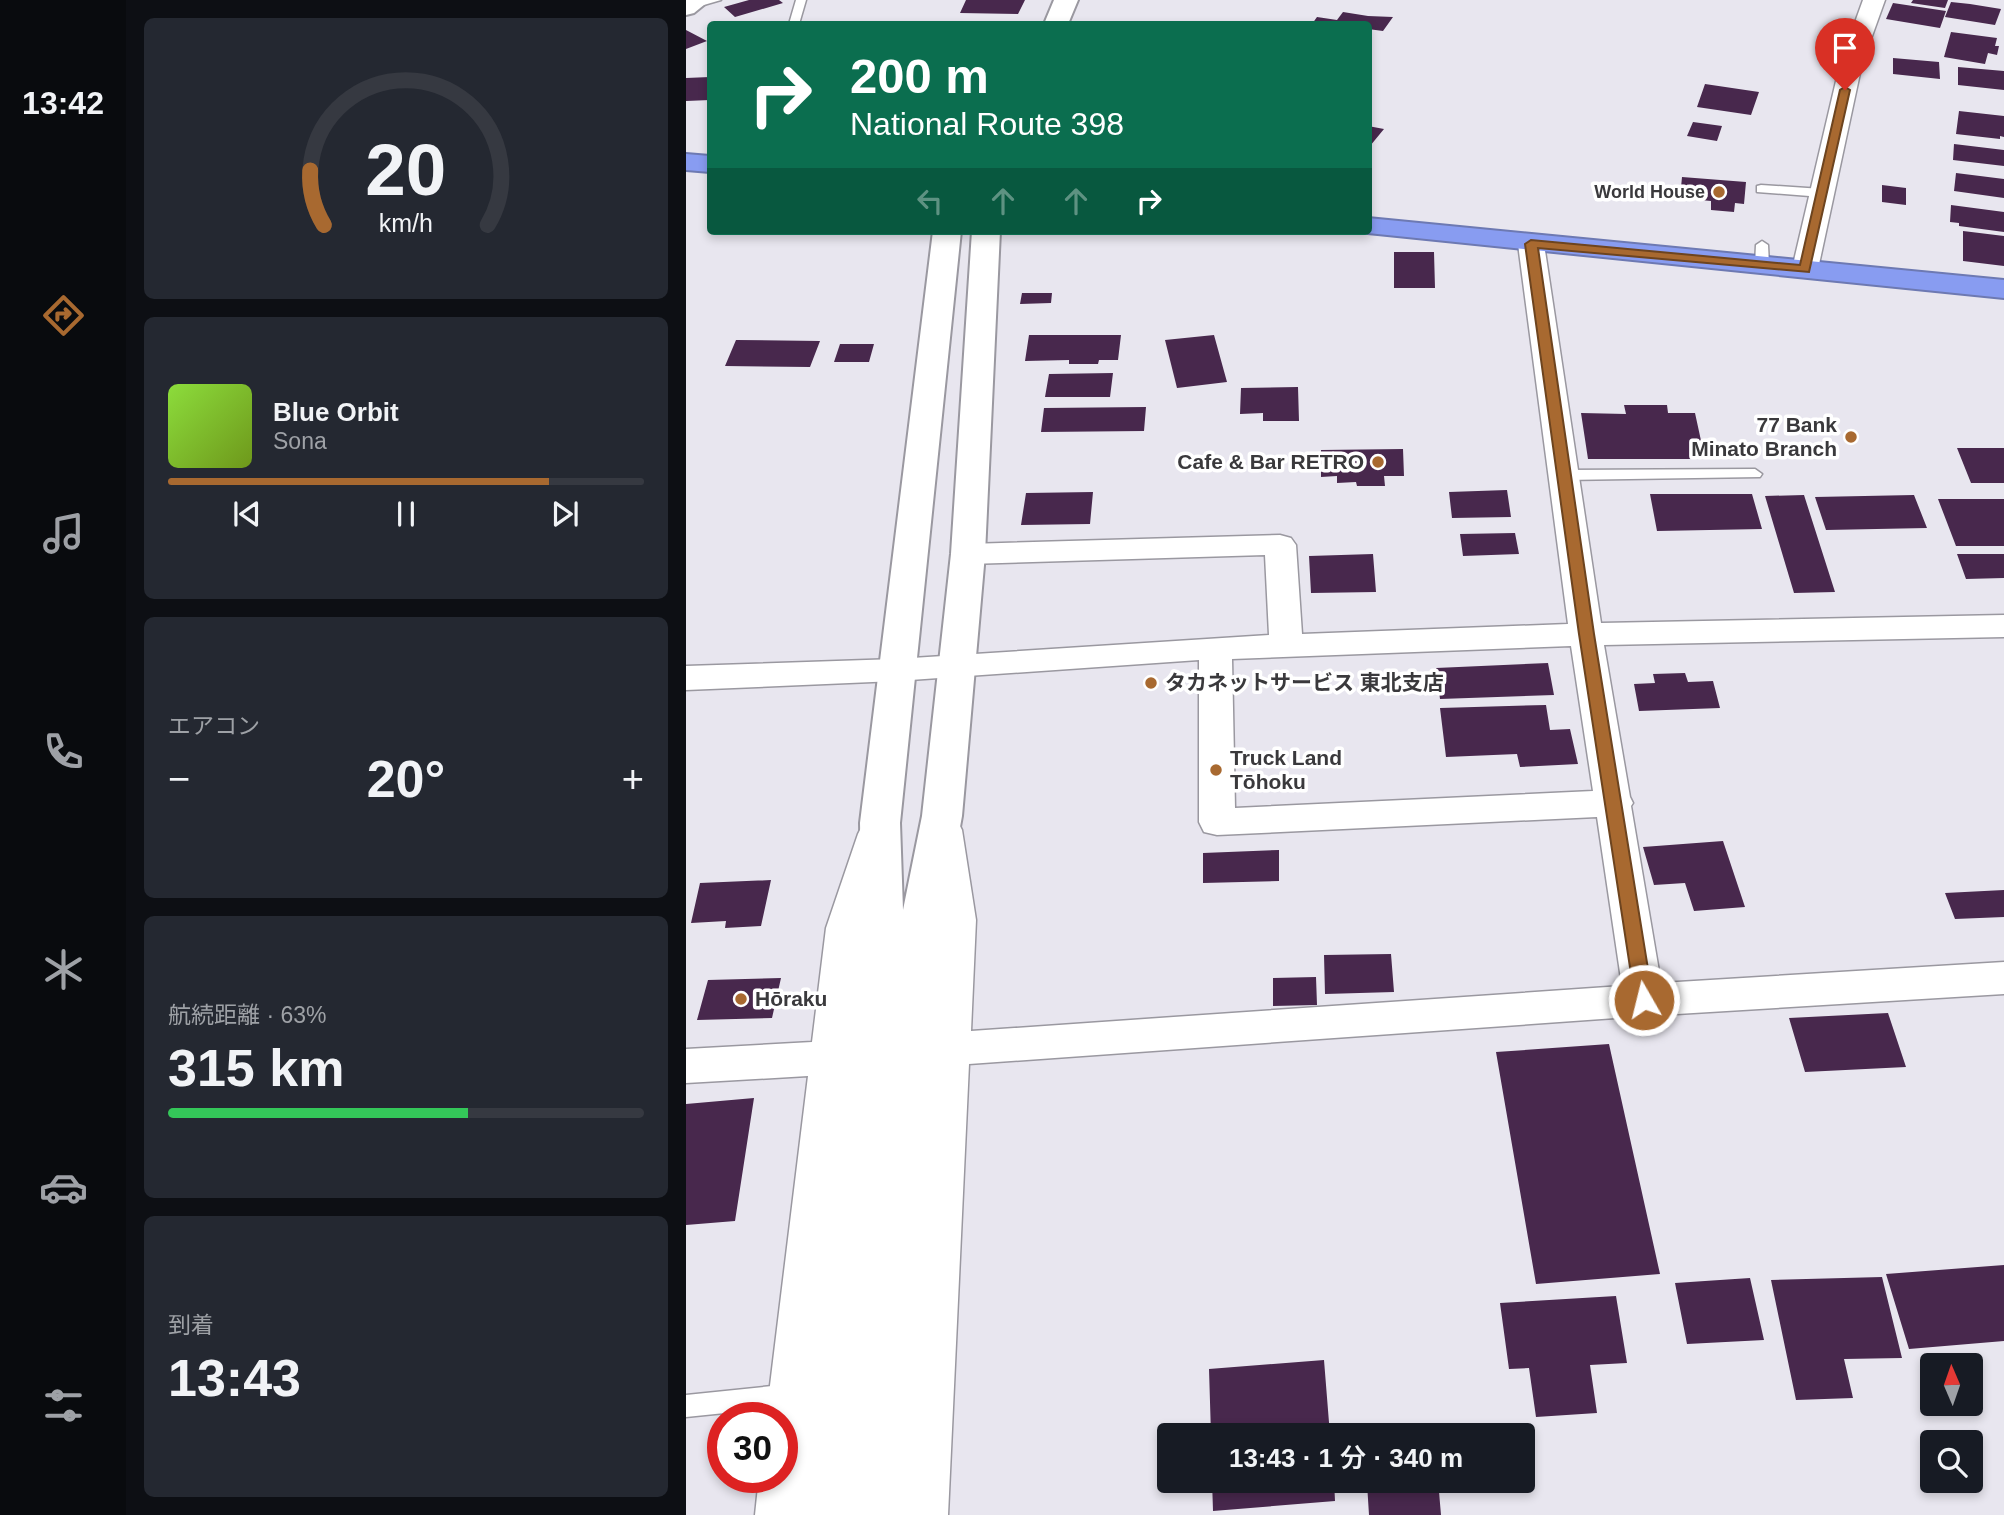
<!DOCTYPE html>
<html lang="ja">
<meta charset="utf-8">
<style>
:root{--surface:#171b24;--page:#242831;--text:#f1f3f6;--muted:#9ea1a6;--line:#363941;--accent:#a86930}
body{margin:0;font-family:Arial,"Noto Sans JP",sans-serif;background:var(--page);color:var(--text);height:100vh;display:flex;flex-direction:column;font-size:26px;white-space:nowrap}
*{box-sizing:border-box;margin:0}
p{font-size:23px;color:var(--muted)}
.icon{flex:none;width:38px;height:38px;fill:none;stroke:currentColor;stroke-width:2;stroke-linecap:round;stroke-linejoin:round}
.map{position:relative;flex:1;overflow:hidden}
.drawer{display:flex;flex-direction:column;gap:18px;padding:18px;background:#0d0f14;width:560px}
.drawer>*{flex:none}
.top-card{position:absolute;left:21px;top:21px;width:665px;height:214px;border-radius:7px;box-shadow:0 4px 10px #0003;background:#0b6e4f;color:#fff;overflow:hidden}
.needle{width:46px;rotate:358deg}
.fabs{position:absolute;left:1234px;top:1353px;display:grid;gap:14px}
.fabs a{display:grid;place-items:center;width:63px;height:63px;border-radius:7px;background:var(--surface);box-shadow:0 4px 10px #0003;font-size:35px}
.speed{position:absolute;left:21px;top:1402px;display:flex;gap:14px;font-size:35px;font-weight:700;text-align:center}
.speed>*{display:grid;place-content:center;width:91px;height:91px;border-radius:50%;background:var(--surface);box-shadow:0 4px 10px #0003;line-height:1}
.speed .limit{border:10px solid #d22;background:#fff;color:#111}
.pin{position:absolute;display:grid;place-items:center;width:60px;height:60px;color:#fff;margin:-72px -30px;border-radius:50% 50% 50% 0;rotate:-45deg;box-shadow:0 0 7px #0007}
.pin .icon{rotate:45deg}
.me{position:absolute;width:77px;margin:-38px;rotate:352deg;stroke-linejoin:round;filter:drop-shadow(0 0 5px #0008)}
.turn{display:flex;align-items:center;gap:24px;height:147px;padding:0 28px;font-size:32px}
.turn .icon{width:91px;height:91px;stroke-width:2.5}
.turn b{display:block;font-size:49px;line-height:60px}
.lanes{display:flex;align-items:center;height:66px;padding:0 28px;background:#0003;justify-content:center;gap:35px;direction:ltr}
.lanes .off{opacity:.35}
.big{font-size:52px;font-weight:600;line-height:1.1}
.drawer .card{flex:1;display:flex;flex-direction:column;justify-content:center;gap:10px;min-width:0;padding:0 24px;border-radius:10px;background:var(--page)}
.drawer .dial{align-items:center;gap:0}
.dial svg{height:182px;overflow:visible;fill:none;stroke:var(--line);stroke-width:7;stroke-linecap:round;text-anchor:middle}
.dial text{fill:var(--text);stroke:none}
.song{display:flex;align-items:center;gap:21px}
.cover{width:84px;height:84px;border-radius:10px;background:linear-gradient(135deg,hsl(90 70% 55%),hsl(80 70% 35%))}
.played{height:7px;border-radius:4px;background:linear-gradient(90deg,var(--accent) 80%,var(--line) 80%)}
.keys{display:flex;justify-content:space-around;direction:ltr}
.heat{display:flex;justify-content:space-between;align-items:center;font-size:38px;direction:ltr}
.charge{height:10px;border-radius:5px;background:linear-gradient(90deg,#34c759 63%,var(--line) 0)}
.trip{position:absolute;left:471px;top:1423px;width:378px;height:70px;border-radius:7px;background:var(--surface);box-shadow:0 4px 10px #0003;font-weight:600;line-height:70px;text-align:center}
main{display:flex;flex:1;min-height:0}
.tab-bar{display:flex;flex-direction:column;width:126px;justify-content:space-around;align-items:center;background:#090b0e;color:var(--muted)}
.tab-bar .icon{width:49px;height:49px}
.tab-bar .selected{color:var(--accent)}
.tab-bar b{font-size:32px;color:var(--text)}
.map>svg:first-child{display:block}
.building{fill:#48284d}
.lines{fill:none;stroke-linecap:round;stroke-linejoin:round}
.lane-casing{stroke:#9a98a0;stroke-width:3}
.street-casing{stroke:#9a98a0;stroke-width:3}
.secondary-casing{stroke:#9a98a0;stroke-width:4}
.highway-casing{stroke:#6d79b2;stroke-width:4}
.lane{fill:#fff;fill-rule:evenodd}
.street{fill:#fff;fill-rule:evenodd}
.secondary{fill:#fff;fill-rule:evenodd}
.highway{fill:#889cf1;fill-rule:evenodd}
.route{fill:#a86930;stroke:#6d441f;stroke-width:2}
.poi-dot{fill:#a86930;stroke:#fff;stroke-width:2.5}
.labels{text-anchor:middle;stroke-width:7;stroke-linejoin:round;paint-order:stroke}
.far-poi-label{font-size:18px;font-weight:bold;fill:#3a393c;stroke:#fff;text-anchor:end}
.poi-label{font-size:21px;font-weight:bold;fill:#3a393c;stroke:#fff;text-anchor:start}
</style>
<main>
<nav class="tab-bar">
<b>13:42</b>
<svg class="icon selected" aria-label="directions" viewBox="0 0 24 24"><path d="M12 3l9 9-9 9-9-9zM9 14v-3h6M13 9l2 2-2 2"/></svg>
<svg class="icon" aria-label="music" viewBox="0 0 24 24"><path d="M9 18V5l10-2v13"/><circle cx="6" cy="18" r="3"/><circle cx="16" cy="16" r="3"/></svg>
<svg class="icon" aria-label="phone" viewBox="0 0 24 24"><path d="M5 4h4l2 5-3 2q2 4 5 5l2-3 5 2v4C11 20 4 13 5 4z"/></svg>
<svg class="icon" aria-label="climate" viewBox="0 0 24 24"><path d="M12 3v18M4 7l16 10M4 17L20 7"/></svg>
<svg class="icon" aria-label="car" viewBox="0 0 24 24"><path d="M5 17H2v-5l4-1 3-4h7l3 4 3 1v5h-3M9 17h6M6 11h13"/><circle cx="7" cy="17" r="2"/><circle cx="17" cy="17" r="2"/></svg>
<svg class="icon" aria-label="filters" viewBox="0 0 24 24"><path d="M4 7h16M4 17h16"/><circle cx="9" cy="7" r="2"/><circle cx="15" cy="17" r="2"/></svg>
</nav>
<section class="drawer">
<div class="card dial"><svg viewBox="0 0 100 80">
<path d="M14 69A42 42 0 1 1 86 69"/>
<path d="M14 69A42 42 0 0 1 8 45" stroke="#a86930"/>
<text x="50" y="56" font-size="32" font-weight="700">20</text>
<text x="50" y="72" font-size="11">km/h</text>
</svg></div>
<div class="card">
<div class="song"><i class="cover"></i><div><b>Blue Orbit</b><p>Sona</p></div></div>
<div class="played"></div>
<div class="keys"><svg class="icon" aria-label="previous" viewBox="0 0 24 24"><path d="M18 5L8 12l10 7zM5 5v14"/></svg><svg class="icon" aria-label="pause" viewBox="0 0 24 24"><path d="M8 5v14M16 5v14"/></svg><svg class="icon" aria-label="next" viewBox="0 0 24 24"><path d="M6 5l10 7-10 7zM19 5v14"/></svg></div>
</div>
<div class="card"><p>エアコン</p>
<div class="heat"><a>−</a><b class="big">20°</b><a>+</a></div>
</div>
<div class="card"><p>航続距離 · 63%</p><b class="big">315 km</b><div class="charge"></div></div>
<div class="card"><p>到着</p><b class="big">13:43</b></div>
</section>
<div class="map">
<svg width="1318" height="1515" viewBox="0 0 1318 1515">
<rect width="100%" height="100%" fill="#e8e6ef"/>
<!-- building -->
<path class="building" d="M63,0H93L97,3L49,17L38,7Z
M280,0H339L332,14L274,13Z
M1227,0H1262L1259,8L1225,3Z
M1265,2L1284,4L1315,9L1309,25L1259,17Z
M1207,3L1260,11L1254,28L1200,19Z
M657,12L682,16L707,17L697,31L682,29V24H626L631,17L651,20Z
M0,30L21,41L0,49Z
M1265,32L1311,38L1309,46H1313L1311,55L1302,53L1299,64L1258,57Z
M1207,58L1253,62L1254,79L1207,74Z
M1272,67L1318,71V90L1272,85Z
M24,77V100L0,101V78Z
M1019,84L1073,92L1065,115L1011,107Z
M1273,111L1318,116V137L1314,136V139L1270,134Z
M1007,122L1036,126L1031,141L1001,136Z
M682,126L698,129L684,146H682Z
M1268,144L1318,150V166L1267,160Z
M1270,173L1318,179V198L1268,191Z
M996,177L1060,182L1058,204L1049,203L1048,212L1025,210V201L994,198Z
M1196,185L1220,188V205L1196,202Z
M1265,205L1318,212V232L1273,226V223L1264,222Z
M1277,231L1318,236V266L1277,261Z
M708,252H748L749,288H708Z
M336,293H366L365,303L334,304Z
M343,335H435L432,360H413L412,364H383V360L339,361Z
M528,335L541,382L491,388L479,340Z
M50,340L134,341L124,367L39,366Z
M154,344H188L183,362H148Z
M427,373L424,397H359L363,374Z
M612,387L613,421H577V413L554,414L555,388Z
M938,405H981L982,413H1009L1019,459H902L895,413L940,414Z
M460,407L458,431L355,432L358,408Z
M1271,448H1318V483H1285Z
M717,449L718,476H698L699,486H671L670,482L651,483V476L635,477V450Z
M821,490L825,517L766,518L763,492Z
M407,492L404,524L335,525L340,493Z
M964,494H1066L1076,529L971,531Z
M1118,495L1149,592L1108,593L1079,496Z
M1228,495L1241,528L1140,530L1129,497Z
M1252,499H1318V546H1270Z
M829,533L833,554L777,556L774,534Z
M687,554L690,592L625,593L623,556Z
M1271,554H1318V578L1280,579Z
M862,663L868,695L754,699L750,668Z
M999,673L1002,682L1027,681L1034,708L953,711L948,684L969,683L967,674Z
M860,705L864,730L884,729L892,764L834,767L831,754L760,757L754,708Z
M1037,841L1059,907L1008,911L999,883L968,885L957,847Z
M593,850V881L517,883V853Z
M85,880L75,926L39,928L40,921L5,923L14,883Z
M1318,890V917L1269,919L1259,893Z
M705,954L708,992L639,994L638,955Z
M630,977L631,1005L587,1006V978Z
M95,978L86,1018L11,1020L22,980Z
M1202,1013L1220,1067L1119,1072L1103,1018Z
M923,1044L974,1274L850,1284L810,1052Z
M68,1098L49,1221L0,1225V1104Z
M1318,1265V1341L1223,1349L1200,1274Z
M1196,1277L1216,1358L1158,1359L1167,1398L1110,1400L1085,1280Z
M1064,1278L1078,1340L1001,1344L989,1283Z
M930,1296L941,1363L904,1365L911,1413L850,1417L843,1368L823,1369L814,1303Z
M638,1360L644,1435H525L523,1369Z
M526,1480H648L649,1501L527,1511Z
M752,1480L755,1515H683L681,1483Z"/>
<g class="lines">
<defs>
<path id="lane" d="M16,0H35L4,9L0,8V4Z
M110,0H120L113,24H103Z
M1075,185L1136,189L1142,193L1136,197L1071,192V186Z
M1076,241L1082,245L1083,265L1076,269L1069,265L1070,245Z
M1069,469L1076,474L1074,477L878,480L871,475L878,470Z
M106,1384L114,1387L118,1395L114,1403L106,1406L0,1417V1395Z"/>
<path id="street" d="M1177,0H1199L1176,64L1132,269L1128,275L1119,277L1110,275L1106,269L1154,64Z
M845,236L854,239L858,244L915,623L1318,615V637L918,645L944,797L947,803L945,806L975,983L1318,962V994L958,1016L283,1064L262,1515H214L252,920L240,830L245,820L258,816L271,820L276,830L290,920L285,1031L936,986L911,817L531,835L518,832L513,822V660L210,681L0,690V666L210,659L583,635L579,555L282,564L271,561L266,554L271,547L282,544L594,535L605,538L610,545L616,634L882,624L832,244L836,239ZM885,646L907,791L549,808L546,659Z
M190,820L203,824L208,834L178,928L117,1515H69L73,1477H96V1418H80L122,1076L0,1083V1049L126,1042L140,928L172,834L177,824Z"/>
<path id="secondary" d="M0,0H24L8,13L0,15Z
M368,0H392L382,24H358Z
M247,231H275L214,823L217,910L236,816L265,554L286,231H314L299,554L276,816L257,921L217,1515H110L176,924L174,823Z"/>
<path id="highway" d="M0,154L24,156V172L0,170Z
M682,218L1318,280V298L672,232L682,231Z"/>
</defs>
<!-- lane casing -->
<use href="#lane" class="lane-casing"/>
<!-- street casing -->
<use href="#street" class="street-casing"/>
<!-- secondary casing -->
<use href="#secondary" class="secondary-casing"/>
<!-- highway casing -->
<use href="#highway" class="highway-casing"/>
<!-- lane -->
<use href="#lane" class="lane"/>
<!-- street -->
<use href="#street" class="street"/>
<!-- secondary -->
<use href="#secondary" class="secondary"/>
<!-- highway -->
<use href="#highway" class="highway"/>
</g>
<!-- route -->
<path class="route" d="M1159,87L1164,90L1123,272L852,248L908,634L967,1000L964,1005L958,1007L951,1005L949,1000L893,634L839,244L845,240L1114,265L1154,90Z"/>
<!-- markers -->
<g class="poi-dot">
<circle cx="1033" cy="192" r="7"/>
<circle cx="1165" cy="437" r="7"/>
<circle cx="692" cy="462" r="7"/>
<circle cx="465" cy="683" r="7"/>
<circle cx="530" cy="770" r="7"/>
<circle cx="55" cy="999" r="7"/>
</g>
<g class="labels">
<!-- far-poi labels -->
<g class="far-poi-label">
<text x="1019" y="198">World House</text>
</g>
<!-- poi labels -->
<g class="poi-label">
<text x="1151" y="432" text-anchor="end">77 Bank<tspan x="1151" dy="24">Minato Branch</tspan></text>
<text x="678" y="469" text-anchor="end">Cafe &amp; Bar RETRO</text>
<text x="479" y="690">タカネットサービス 東北支店</text>
<text x="544" y="765">Truck Land<tspan x="544" dy="24">Tōhoku</tspan></text>
<text x="69" y="1006">Hōraku</text>
</g>
</g>
</svg>
<div class="fabs">
<a><svg class="needle" viewBox="-14 -14 28 28"><path d="M0-13l5 13h-10z" fill="#e53935"/><path d="M0 13l5-13h-10z" fill="#9ea1a6"/></svg></a>
<a><svg class="icon" aria-label="search" viewBox="0 0 24 24"><circle cx="10" cy="10" r="6"/><path d="M15 15l6 6"/></svg></a>
</div>
<div class="speed"><div class="limit">30</div></div>
<div class="pin" style="left:1159px;top:90px;background:#d93025"><svg class="icon" aria-label="arrive" viewBox="0 0 24 24"><path d="M6 21V4h12l-3 4 3 4H6"/></svg></div>
<svg class="me" style="left:958px;top:1000px" viewBox="-20 -20 40 40"><circle r="17" fill="#a86930" stroke="#fff" stroke-width="3"/><path d="M0-11L8 9 0 5-8 9z" fill="#fff"/></svg>
<div class="trip">13:43 · 1 分 · 340 m</div>
<div class="top-card">
<div class="turn"><svg class="icon" aria-label="right" viewBox="0 0 24 24"><path d="M7 20v-9h11M14 6l5 5-5 5"/></svg><div><b>200 m</b>National Route 398</div></div>
<div class="lanes"><svg class="icon off" aria-label="left" viewBox="0 0 24 24"><path d="M17 20v-9H6M10 6l-5 5 5 5"/></svg><svg class="icon off" aria-label="ahead" viewBox="0 0 24 24"><path d="M12 20V5M6 11l6-6 6 6"/></svg><svg class="icon off" aria-label="ahead" viewBox="0 0 24 24"><path d="M12 20V5M6 11l6-6 6 6"/></svg><svg class="icon" aria-label="right" viewBox="0 0 24 24"><path d="M7 20v-9h11M14 6l5 5-5 5"/></svg></div>
</div>
</div>
</main>
